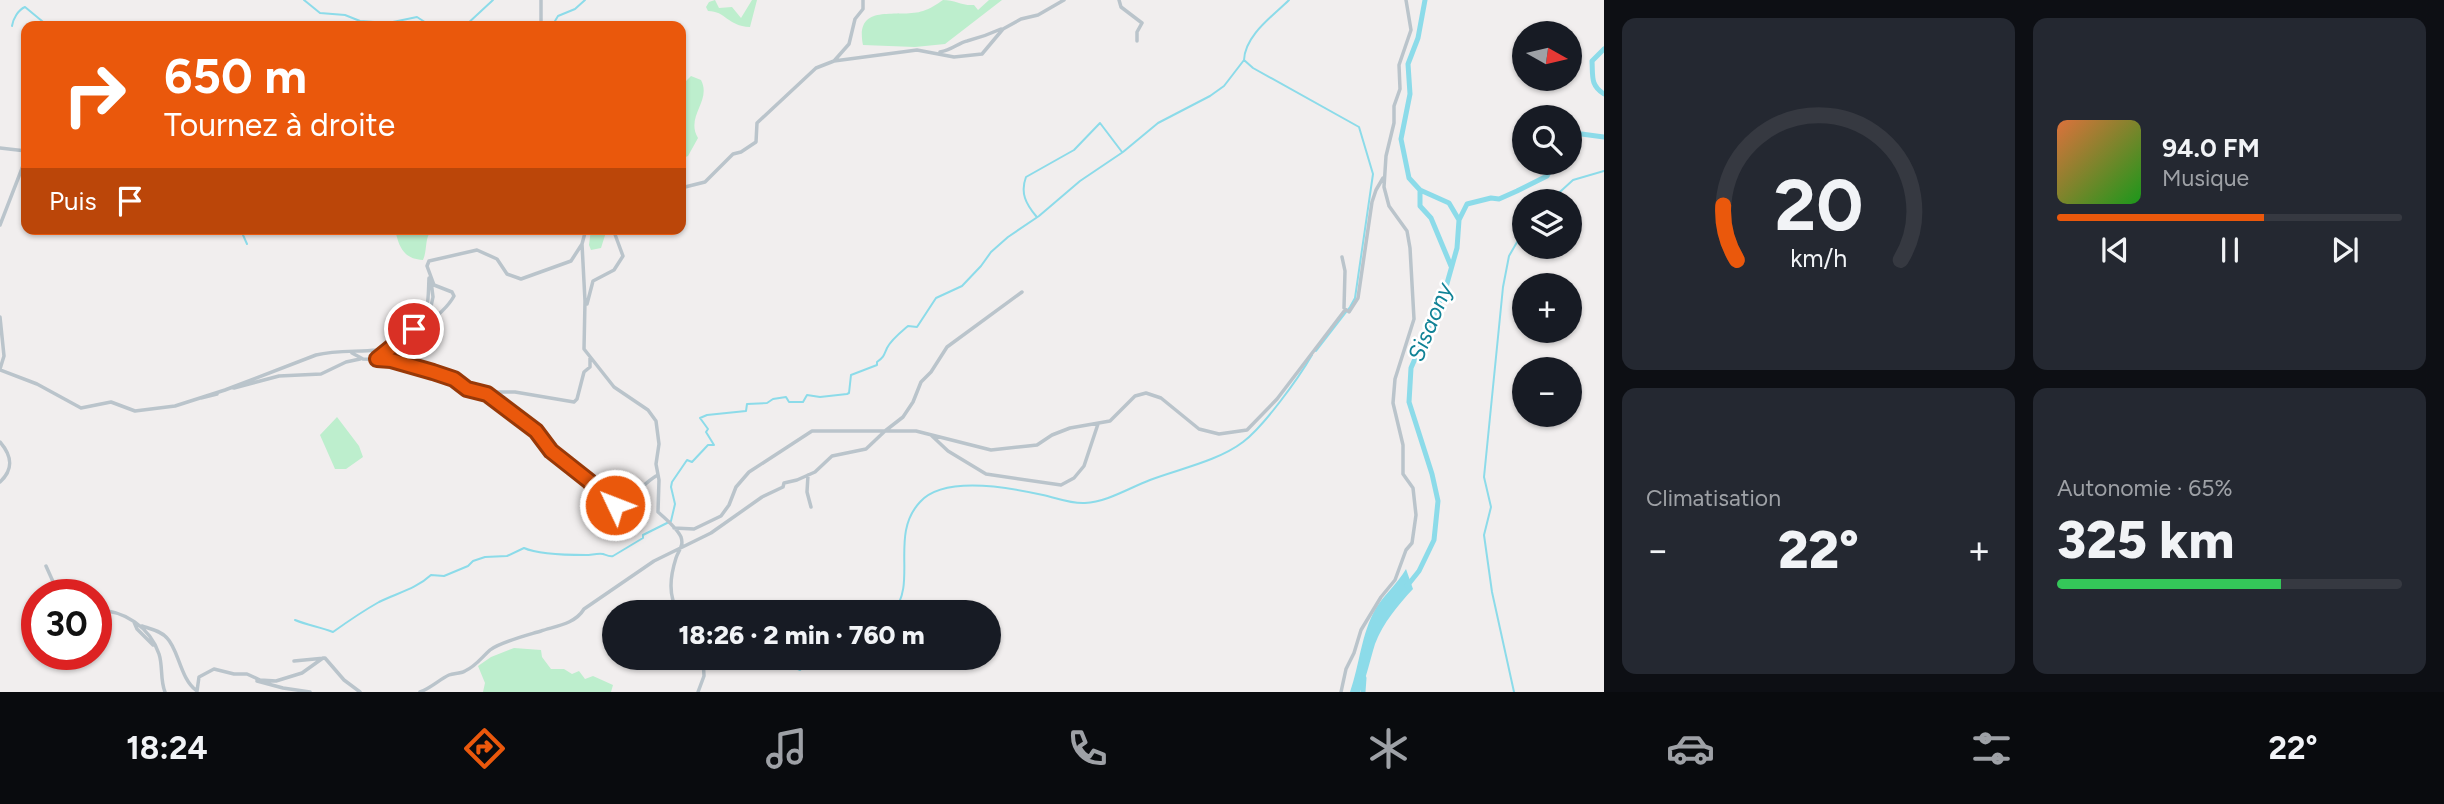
<!DOCTYPE html>
<html lang="fr">
<meta charset="utf-8">
<style>
:root{--surface:#171b24;--page:#242831;--text:#f1f3f6;--muted:#9ea1a6;--line:#363941;--accent:#ea580c}
body{margin:0;font-family:Figtree,sans-serif;background:var(--page);color:var(--text);height:100vh;display:flex;flex-direction:column;font-size:26px;white-space:nowrap}
*{box-sizing:border-box;margin:0}
p{font-size:23px;color:var(--muted)}
.icon{flex:none;width:38px;height:38px;fill:none;stroke:currentColor;stroke-width:2;stroke-linecap:round;stroke-linejoin:round}
.map{position:relative;flex:1;overflow:hidden}
.panel{display:flex;flex-direction:column;gap:18px;padding:18px;background:#0d0f14;width:840px}
.panel>*{flex:none}
.top-card{position:absolute;left:21px;top:21px;width:665px;height:214px;border-radius:14px;box-shadow:0 2px 5px #0004;background:#ea580c;color:#fff;overflow:hidden}
.needle{width:46px;rotate:98deg}
.buttons{position:absolute;left:1512px;top:21px;display:grid;gap:14px}
.buttons a{display:grid;place-items:center;width:70px;height:70px;border-radius:50%;background:var(--surface);box-shadow:0 2px 5px #0004;font-size:35px}
.speed{position:absolute;left:21px;top:579px;display:flex;gap:14px;font-size:35px;font-weight:700;text-align:center}
.speed>*{display:grid;place-content:center;width:91px;height:91px;border-radius:50%;background:var(--surface);box-shadow:0 2px 5px #0004;line-height:1}
.speed .limit{border:10px solid #d22;background:#fff;color:#111}
.pin{position:absolute;display:grid;place-items:center;width:60px;height:60px;color:#fff;margin:-30px;border:4px solid #fff;border-radius:50%;box-shadow:0 2px 7px #0007}
.me{position:absolute;width:77px;margin:-38px;rotate:313deg;stroke-linejoin:round;filter:drop-shadow(0 0 5px #0008)}
.turn{display:flex;align-items:center;gap:24px;height:147px;padding:0 28px;font-size:32px}
.turn .icon{width:91px;height:91px;stroke-width:2.5}
.turn b{display:block;font-size:49px;line-height:60px}
.then{display:flex;align-items:center;height:66px;padding:0 28px;background:#0003;gap:14px;font-size:26px}
.big{font-size:52px;font-weight:800;line-height:1.1}
.panel .widget{flex:1;display:flex;flex-direction:column;justify-content:center;gap:10px;min-width:0;padding:0 24px;border-radius:14px;background:var(--page)}
.panel .dial{align-items:center;gap:0}
.dial svg{height:182px;overflow:visible;fill:none;stroke:var(--line);stroke-width:7;stroke-linecap:round;text-anchor:middle}
.dial text{fill:var(--text);stroke:none}
.song{display:flex;align-items:center;gap:21px}
.cover{width:84px;height:84px;border-radius:10px;background:linear-gradient(135deg,hsl(20 70% 55%),hsl(120 70% 35%))}
.played{height:7px;border-radius:4px;background:linear-gradient(90deg,var(--accent) 60%,var(--line) 60%)}
.keys{display:flex;justify-content:space-around;direction:ltr}
.heat{display:flex;justify-content:space-between;align-items:center;font-size:38px;direction:ltr}
.charge{height:10px;border-radius:5px;background:linear-gradient(90deg,#34c759 65%,var(--line) 0)}
.panel .tiles{flex:1;display:grid;gap:18px;grid-template-columns:repeat(2,1fr)}
.trip{position:absolute;left:602px;top:600px;width:399px;height:70px;border-radius:35px;background:var(--surface);box-shadow:0 2px 5px #0004;font-weight:800;line-height:70px;text-align:center}
.menu{display:flex;height:112px;justify-content:space-around;align-items:center;background:#090b0e;color:var(--muted)}
.menu .icon{width:49px;height:49px}
.menu .selected{color:var(--accent)}
.menu b{font-size:32px;color:var(--text)}
main{display:flex;flex:1;min-height:0}
.map>svg:first-child{display:block}
.green{fill:#bdeecd}
.water{fill:#8cdbe9}
.lines{fill:none;stroke-linecap:round;stroke-linejoin:round}
.stream{stroke:#8cdbe9;stroke-width:2}
.river{stroke:#8cdbe9;stroke-width:5}
.minor{stroke:#bac4cb;stroke-width:3.5}
.route-casing{stroke:#983908;stroke-width:18}
.route{stroke:#ea580c;stroke-width:12}
.labels{text-anchor:middle;stroke-width:5;stroke-linejoin:round;paint-order:stroke}
.water-label{font-size:23px;font-style:italic;fill:#108296;stroke:#fff}
</style>
<main>
<div class="map">
<svg width="1604" height="692" viewBox="0 0 1604 692">
<rect width="100%" height="100%" fill="#f1eeee"/>
<!-- green -->
<path class="green" d="M715,0L719,8L732,7L741,18L752,0H757L750,27C727,26 726,11 708,11L706,7L709,2Z
M943,0C955,0 962,6 974,5L978,10L989,0H1002L945,44L915,47L863,45C854,1 899,19 923,11C930,9 937,4 943,0Z
M691,76L701,80C712,101 685,116 698,138L688,156L681,159V102L684,98V83Z
M401,229H428L429,234C425,242 427,251 423,260C405,259 400,249 396,234Z
M591,229H607L601,248L591,250L589,245Z
M337,417L359,446L363,457L346,469H335L320,435Z
M514,648L541,650L542,657L551,669H564L572,674L579,671L585,679L593,676L613,685L611,692H483L485,683L478,666L491,657Z"/>
<!-- water -->
<path class="water" d="M1406,569L1413,589C1398,605 1383,623 1375,644C1370,660 1367,676 1360,692H1350C1360,664 1361,634 1376,608C1385,594 1397,584 1406,569Z"/>
<g class="lines">
<!-- stream -->
<path class="stream" d="M304,0L320,13L345,15L360,21L388,23L417,17L431,26
M1289,0C1273,16 1245,35 1244,60L1253,68L1359,127L1373,174L1355,298L1350,307L1316,351
M12,26C13,19 18,10 25,7L48,26
M465,26L493,0
M552,26L558,16L575,9L585,0
M1550,201L1573,180L1604,171
M1036,216C1026,204 1020,193 1026,177L1074,150L1100,123L1122,152
M247,244L243,235L247,229
M742,612L743,610
M893,612C918,583 889,535 920,502C944,475 1012,488 1043,495C1057,498 1071,504 1085,503C1107,502 1129,488 1150,480C1179,469 1218,461 1243,442C1264,426 1298,379 1312,355
M295,620C307,625 320,627 333,632C347,622 363,611 379,602C397,593 416,589 431,575L444,576L468,566L473,561L485,557L507,556L524,548C537,554 570,555 586,555C591,555 598,553 603,554C606,555 610,557 613,556L643,538V535L671,521L675,504L671,487L672,482L687,460L692,462L708,445H714L706,432L708,429L700,418L707,415L746,411L747,404L767,403L773,399L786,397L789,402H803L807,395L820,397L847,394L849,393L851,375L877,365V362C884,357 884,355 887,348C891,340 901,332 908,326L917,327L936,298L962,286L981,266L991,252L1008,237L1039,216L1080,181L1123,152L1158,123L1210,96L1224,86L1244,60
M774,658L800,670L811,658
M1514,692L1492,592L1484,535L1491,507L1484,477L1503,287L1509,256L1524,230"/>
<!-- river -->
<path class="river" d="M1604,49L1592,61C1593,76 1590,85 1604,94
M1570,139L1574,133L1604,137
M1420,190V206L1431,218L1451,266
M1459,220L1467,204L1491,198L1499,199L1517,191L1547,176L1554,163
M1407,586L1419,571L1434,540L1438,501L1432,474L1409,402L1411,368L1446,287L1457,248L1459,220L1449,203L1420,190L1409,178L1401,139L1410,94L1408,64L1418,38L1425,0
M1363,692L1364,678"/>
<!-- minor -->
<path class="minor" d="M1119,0L1121,7L1142,23L1137,32V41
M541,26V0
M940,52C952,50 958,43 967,41C979,38 990,34 1001,29
M834,61L849,44L855,19L863,9V0
M0,148L26,151
M681,188L705,182L733,154L741,152L756,142L757,123L816,68L834,61L917,50L954,57L982,54L1003,29L1021,19L1038,15L1064,0
M0,225L26,158
M586,229L582,244L585,301L584,349L614,387L648,410L656,421L659,444L656,464L659,480L658,512C666,519 677,528 681,537C684,546 679,549 676,558C670,577 668,595 678,612
M1342,257L1345,271L1344,308L1349,312L1358,298L1372,202L1376,190L1383,178
M587,304L593,281L614,270L623,256L613,229
M0,317L4,356L0,369
M428,321L433,297L431,281
M415,328C430,314 428,297 429,278
M352,353L363,359L391,360L433,372L454,379L466,389L487,394L536,431L551,451L589,481L610,504C629,504 641,485 656,476
M378,357L398,343
M0,370L37,384L81,408L111,402L135,411L175,406L225,390L316,355C336,350 357,352 377,350C399,347 444,315 454,296L452,292L434,285L427,266L429,261L477,250L497,259L507,274L521,279L571,261L582,244
M460,383L485,392H515L574,402L577,399L584,372L590,367V358
M234,388L279,376L321,374L346,362L360,359
M201,398L217,394
M931,435L948,451L986,474L1061,485L1074,478L1084,466L1098,424
M0,442C12,456 14,469 0,482
M808,475L807,492L811,507
M674,528L694,529L721,516L729,505L736,487L749,472L812,431H885L903,417L913,402L921,382L931,372L947,347L1022,292
M46,566L59,595
M96,610C124,610 150,627 159,654C163,666 160,680 165,692
M134,622L137,629L153,645
M142,626C151,629 161,631 167,638C179,650 180,679 197,691
M294,661L325,658L344,680L360,692
M257,681L283,688L310,692
M197,691L199,677L214,669L234,674H247L260,680L276,681L302,673L323,658
M420,692C431,688 440,679 449,675C454,673 460,674 465,671C476,666 481,658 490,650C500,642 528,635 541,631C556,626 575,624 584,609L654,561L711,533L762,497L783,487L784,483L797,480L815,472L832,456L866,449L885,431H916L991,450L1028,446L1037,445L1052,435L1070,428L1110,421L1135,396L1146,393L1161,398L1199,429L1219,434L1247,430L1277,399L1345,310
M698,692L704,676L703,658
M1341,692L1346,669L1354,653L1361,630L1381,597L1395,580L1406,550L1412,543L1416,515L1413,488L1403,474V445L1393,403L1395,379L1414,319L1410,248L1407,231L1389,206L1384,187L1386,156L1394,123V106L1400,89L1399,65L1411,30L1406,0"/>
</g>
<g class="lines">
<defs>
<path id="route" d="M414,329L377,359L391,360L433,372L454,379L467,389L487,394L536,431L551,451L589,481L607,502L615,505"/>
</defs>
<!-- route casing -->
<use href="#route" class="route-casing"/>
<!-- route -->
<use href="#route" class="route"/>
</g>
<g class="labels">
<!-- water labels -->
<g class="water-label">
<text transform="translate(1430 322) rotate(-68)" y="8">Sisaony</text>
</g>
</g>
</svg>
<div class="buttons">
<a><svg class="needle" viewBox="-14 -14 28 28"><path d="M0-13l5 13h-10z" fill="#e53935"/><path d="M0 13l5-13h-10z" fill="#9ea1a6"/></svg></a>
<a><svg class="icon" aria-label="search" viewBox="0 0 24 24"><circle cx="10" cy="10" r="6"/><path d="M15 15l6 6"/></svg></a>
<a><svg class="icon" aria-label="layers" viewBox="0 0 24 24"><path d="M12 4l9 5-9 5-9-5zM3 14l9 5 9-5"/></svg></a>
<a>+</a>
<a>−</a>
</div>
<div class="speed"><div class="limit">30</div></div>
<div class="pin" style="left:414px;top:329px;background:#d93025"><svg class="icon" aria-label="arrive" viewBox="0 0 24 24"><path d="M6 21V4h12l-3 4 3 4H6"/></svg></div>
<svg class="me" style="left:615px;top:505px" viewBox="-20 -20 40 40"><circle r="17" fill="#ea580c" stroke="#fff" stroke-width="3"/><path d="M0-11L8 9 0 5-8 9z" fill="#fff"/></svg>
<div class="trip">18:26 · 2 min · 760 m</div>
<div class="top-card">
<div class="turn"><svg class="icon" aria-label="right" viewBox="0 0 24 24"><path d="M7 20v-9h11M14 6l5 5-5 5"/></svg><div><b>650 m</b>Tournez à droite</div></div>
<div class="then">Puis<svg class="icon" aria-label="arrive" viewBox="0 0 24 24"><path d="M6 21V4h12l-3 4 3 4H6"/></svg></div>
</div>
</div>
<section class="panel">
<div class="tiles">
<div class="widget dial"><svg viewBox="0 0 100 80">
<path d="M14 69A42 42 0 1 1 86 69"/>
<path d="M14 69A42 42 0 0 1 8 45" stroke="#ea580c"/>
<text x="50" y="56" font-size="32" font-weight="700">20</text>
<text x="50" y="72" font-size="11">km/h</text>
</svg></div>
<div class="widget">
<div class="song"><i class="cover"></i><div><b>94.0 FM</b><p>Musique</p></div></div>
<div class="played"></div>
<div class="keys"><svg class="icon" aria-label="previous" viewBox="0 0 24 24"><path d="M18 5L8 12l10 7zM5 5v14"/></svg><svg class="icon" aria-label="pause" viewBox="0 0 24 24"><path d="M8 5v14M16 5v14"/></svg><svg class="icon" aria-label="next" viewBox="0 0 24 24"><path d="M6 5l10 7-10 7zM19 5v14"/></svg></div>
</div>
<div class="widget"><p>Climatisation</p>
<div class="heat"><a>−</a><b class="big">22°</b><a>+</a></div>
</div>
<div class="widget"><p>Autonomie · 65%</p><b class="big">325 km</b><div class="charge"></div></div>
</div>
</section>
</main>
<nav class="menu">
<b>18:24</b>
<svg class="icon selected" aria-label="directions" viewBox="0 0 24 24"><path d="M12 3l9 9-9 9-9-9zM9 14v-3h6M13 9l2 2-2 2"/></svg>
<svg class="icon" aria-label="music" viewBox="0 0 24 24"><path d="M9 18V5l10-2v13"/><circle cx="6" cy="18" r="3"/><circle cx="16" cy="16" r="3"/></svg>
<svg class="icon" aria-label="phone" viewBox="0 0 24 24"><path d="M5 4h4l2 5-3 2q2 4 5 5l2-3 5 2v4C11 20 4 13 5 4z"/></svg>
<svg class="icon" aria-label="climate" viewBox="0 0 24 24"><path d="M12 3v18M4 7l16 10M4 17L20 7"/></svg>
<svg class="icon" aria-label="car" viewBox="0 0 24 24"><path d="M5 17H2v-5l4-1 3-4h7l3 4 3 1v5h-3M9 17h6M6 11h13"/><circle cx="7" cy="17" r="2"/><circle cx="17" cy="17" r="2"/></svg>
<svg class="icon" aria-label="filters" viewBox="0 0 24 24"><path d="M4 7h16M4 17h16"/><circle cx="9" cy="7" r="2"/><circle cx="15" cy="17" r="2"/></svg>
<b>22°</b>
</nav>
